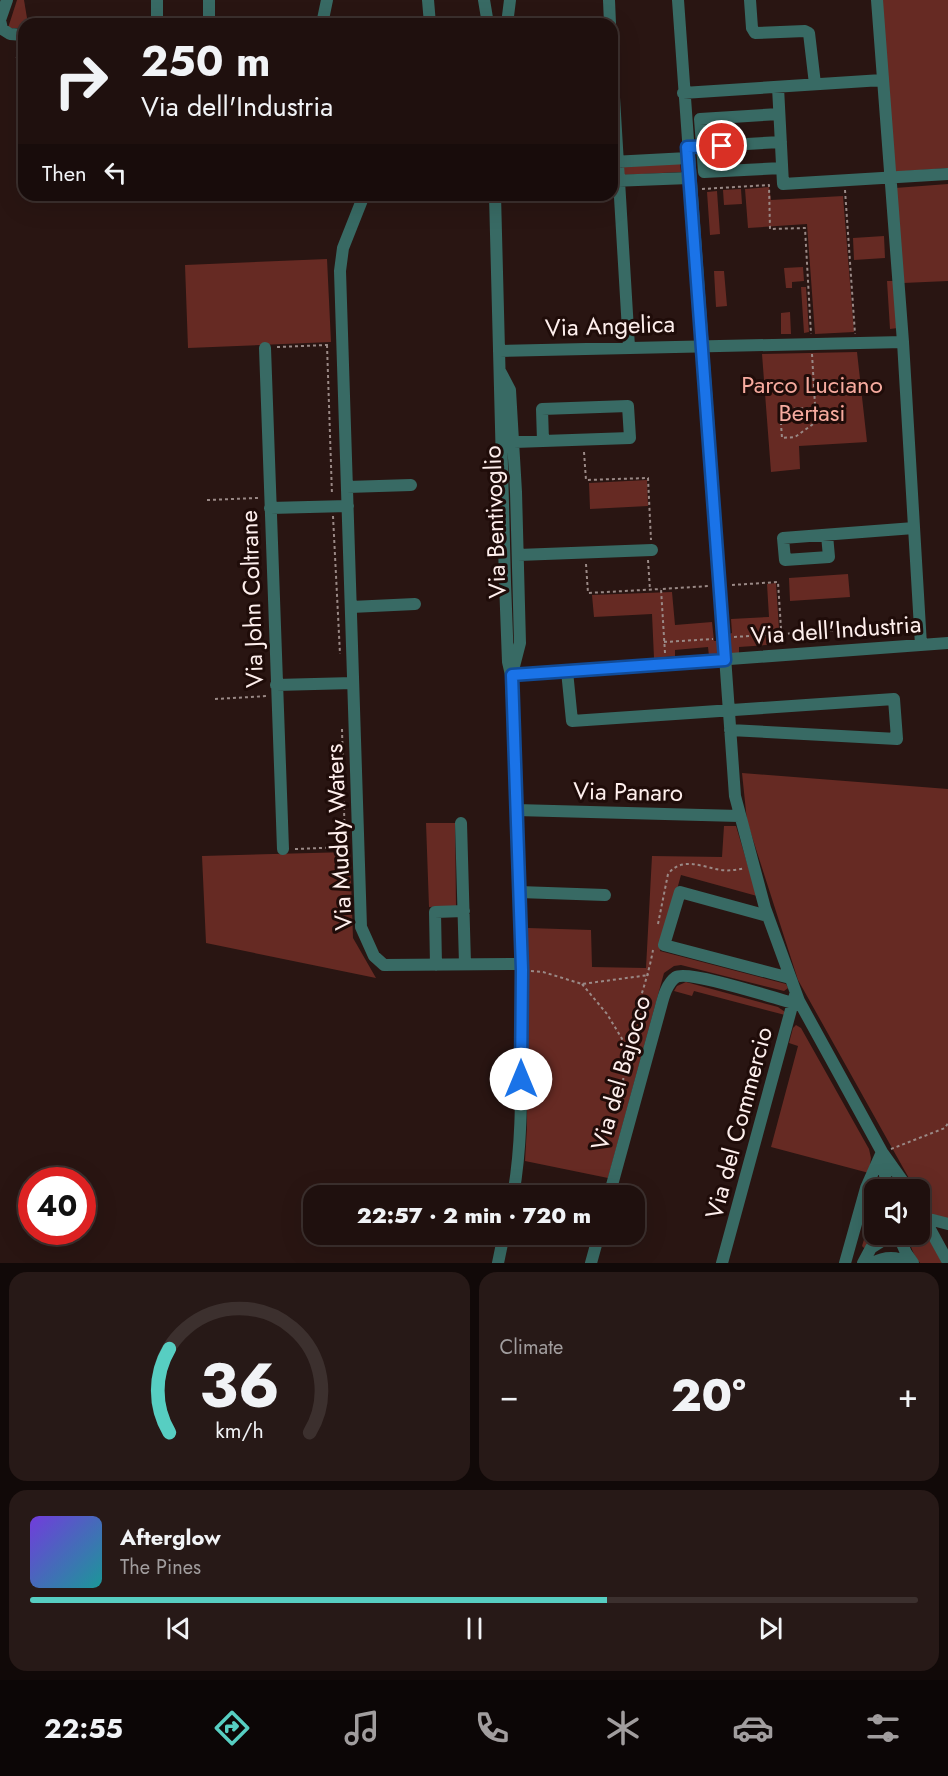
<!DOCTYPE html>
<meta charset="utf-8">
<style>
:root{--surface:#1f100e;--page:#271917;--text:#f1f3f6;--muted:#a19d9e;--line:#3c302e;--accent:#57cec2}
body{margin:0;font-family:Jost,sans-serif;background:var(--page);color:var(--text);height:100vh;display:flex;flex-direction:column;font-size:22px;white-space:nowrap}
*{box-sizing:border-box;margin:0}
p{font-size:20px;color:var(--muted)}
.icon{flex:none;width:33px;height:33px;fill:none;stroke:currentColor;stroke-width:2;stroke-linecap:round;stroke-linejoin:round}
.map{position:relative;height:1263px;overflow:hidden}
.panel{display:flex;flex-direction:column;gap:9px;padding:9px;background:#110908;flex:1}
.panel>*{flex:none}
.guide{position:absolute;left:18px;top:18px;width:600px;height:183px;border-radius:18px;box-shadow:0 6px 24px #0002,0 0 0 2px var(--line);background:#1f100e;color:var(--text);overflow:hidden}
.controls{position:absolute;left:864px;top:1179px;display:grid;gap:12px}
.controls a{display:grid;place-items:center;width:66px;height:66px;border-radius:12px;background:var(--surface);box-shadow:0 6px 24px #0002,0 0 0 2px var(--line);font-size:30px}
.speed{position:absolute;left:18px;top:1167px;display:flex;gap:12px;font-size:30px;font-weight:700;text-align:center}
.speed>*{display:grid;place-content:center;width:78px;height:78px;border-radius:50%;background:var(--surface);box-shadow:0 6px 24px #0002,0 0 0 2px var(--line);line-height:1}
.speed .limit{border:9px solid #d22;background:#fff;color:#111}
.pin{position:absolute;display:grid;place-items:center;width:51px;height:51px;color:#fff;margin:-26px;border:3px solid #fff;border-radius:50%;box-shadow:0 2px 6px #0007}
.me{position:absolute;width:66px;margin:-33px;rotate:0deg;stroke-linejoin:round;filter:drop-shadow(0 0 4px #0008)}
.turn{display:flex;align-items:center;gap:21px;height:126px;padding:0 24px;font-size:27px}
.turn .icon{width:78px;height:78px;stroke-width:2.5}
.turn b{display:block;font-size:42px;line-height:51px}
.then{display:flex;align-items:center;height:57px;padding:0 24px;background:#0003;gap:12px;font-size:22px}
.big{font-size:45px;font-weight:800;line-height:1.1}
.panel .widget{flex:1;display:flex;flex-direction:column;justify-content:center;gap:9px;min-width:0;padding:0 21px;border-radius:18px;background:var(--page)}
.panel .dial{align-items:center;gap:0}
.dial svg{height:156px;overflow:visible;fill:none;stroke:var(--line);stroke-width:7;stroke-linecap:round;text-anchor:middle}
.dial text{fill:var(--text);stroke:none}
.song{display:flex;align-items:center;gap:18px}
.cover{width:72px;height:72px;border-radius:9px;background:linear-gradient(135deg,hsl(260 70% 55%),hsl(180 70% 35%))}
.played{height:6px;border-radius:3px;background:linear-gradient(90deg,var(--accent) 65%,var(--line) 65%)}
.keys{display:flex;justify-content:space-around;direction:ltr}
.heat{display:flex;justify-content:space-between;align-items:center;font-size:33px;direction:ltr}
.panel .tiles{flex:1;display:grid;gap:9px;grid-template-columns:1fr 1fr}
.widget:last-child{grid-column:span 2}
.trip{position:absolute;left:303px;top:1185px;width:342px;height:60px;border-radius:18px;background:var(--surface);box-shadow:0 6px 24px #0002,0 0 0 2px var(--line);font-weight:800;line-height:60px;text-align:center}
.menu{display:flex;height:96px;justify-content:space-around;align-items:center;background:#0c0606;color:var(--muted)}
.menu .icon{width:42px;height:42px}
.menu .active{color:var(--accent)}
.menu b{font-size:27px;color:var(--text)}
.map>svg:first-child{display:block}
.green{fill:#662a23}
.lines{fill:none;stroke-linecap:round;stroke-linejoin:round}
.path{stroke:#9a8986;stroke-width:2;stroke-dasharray:3 3;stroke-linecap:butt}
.minor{stroke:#386a64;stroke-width:12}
.route-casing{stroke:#114b97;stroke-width:15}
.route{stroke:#1a73e8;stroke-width:10}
.labels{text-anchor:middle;stroke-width:6;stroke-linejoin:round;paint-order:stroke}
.street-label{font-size:24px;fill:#feefed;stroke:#1f0c09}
.park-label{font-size:24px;fill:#f7ab9f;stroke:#1f0c09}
</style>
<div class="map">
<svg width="948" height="1263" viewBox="0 0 948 1263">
<rect width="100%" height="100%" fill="#291512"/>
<!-- green -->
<path class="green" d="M17,0H24L28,24H24V28H8Z
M880,0H948V168L893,172Z
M680,163L681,172L623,175L622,166Z
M948,184V281L903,283L895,188Z
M769,187L771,200L843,196L854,332L815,334L807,224L748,228L745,189Z
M741,189L742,204L724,205L723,190Z
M717,191L720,234L710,235L707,192Z
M884,236L885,258L854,260L853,238Z
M327,259L331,342L188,348L185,265Z
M803,267L804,281L792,282V288H786L784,268Z
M714,271H724L727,306L716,307Z
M887,281H895L898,328L890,329Z
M801,287H806L809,332L804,333Z
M790,312L791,334H781V313Z
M857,352L867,442L799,446L800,469L771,472L762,354Z
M647,480L648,506L590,509L589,483Z
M848,574L850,597L790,601L789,578Z
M776,583L780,644L739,647V654H730L729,634L732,633L731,619L769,617L767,584Z
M672,592L675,625L712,622L714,641H718L719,655L709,656L708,647L675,650V656L654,658L652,614L594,617L592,595Z
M742,773L948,789V1220C931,1218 920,1207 920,1190L915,1189L798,980L747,821Z
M426,823H455L456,906L429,907Z
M724,826H736L757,896L681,875L660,951L786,984L788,988L784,991L681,965L674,966L664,973L608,1178L525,1161L527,1127L528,928L591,930L592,967L646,968L652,856L722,857Z
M350,852L353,938L376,978L206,943L202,856Z
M686,982L778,1007L785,1012V1015L694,991L692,996L674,991L677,986Z
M796,1025L801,1028L869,1149L871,1158L869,1173L771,1147L798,1046L789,1043L793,1028Z
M874,1206V1234L886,1235L864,1248L862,1246Z
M920,1220L942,1263H920C913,1255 910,1245 908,1235L920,1234Z"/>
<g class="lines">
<!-- path -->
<path class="path" d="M16,57L24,59
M702,189L769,185L770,229L805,228L811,334
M845,190L855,334
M327,345L332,495
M277,347L328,345
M812,354L816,422L795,437L782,438L780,409L815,408
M584,452L586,480L648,478L651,540
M207,500L258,498
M333,516L340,654
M648,560L650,590
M586,564L588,593L661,589
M732,585L778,582L782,644
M734,637L908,626
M664,642L713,639
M665,653L661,589L709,586
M215,699L268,696
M342,729L345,847
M295,849L346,847
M658,924L668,874C682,856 702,867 721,870C729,871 737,870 745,868
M531,971L543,972L582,984L649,975
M582,984L607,1014L627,1047
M623,1099C623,1082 623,1066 627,1049C633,1015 647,984 653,950
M891,1149L945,1128L948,1123"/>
<!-- minor -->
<path class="minor" d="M7,0L0,20L2,29L10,34L24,35
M157,0V24
M428,0L430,24
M484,0L488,24
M609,0L610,24
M678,0L735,796L765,908L799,1001L882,1152L909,1190
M750,0L752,28L755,33L805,31L809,33L815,84
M877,0L903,342L921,645
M209,24V0
M322,24L327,0
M507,24L510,0
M612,64L629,347
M778,87L783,184L948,174
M683,93L882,80
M779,114L700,119L704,172L782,168
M695,147L781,142
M612,162L688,158
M612,181L689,178
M364,195L343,248L340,271L361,927L374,956L384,965L521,964
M495,195L505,582L508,662L511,675C516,792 522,910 521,1027C521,1083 523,1140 513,1196
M265,348L283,849
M499,351L903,342
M500,371L510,390L516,492L520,643L512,674
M507,439L514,442L630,438L628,406L542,409L543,441
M347,487L411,485
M270,508L348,506
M827,535L829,557L785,560L783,538L914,528
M518,555L652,550
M351,607L415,604
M567,671L572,721L894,699L897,739L730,730
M511,675L948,643
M276,685L353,683
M516,810L739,816
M461,823L465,964
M519,892L605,895
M768,916L680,892L664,945L790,978
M436,965L435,912L464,911
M882,1153L887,1190
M609,1196L660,1010C663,999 666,984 676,977C689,970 774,998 793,1003
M920,1211L948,1262
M922,1212L929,1219L948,1224
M898,1234L906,1253L913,1263
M498,1263L504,1234
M591,1263L599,1234
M722,1263L795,995
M845,1263L866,1188L882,1152
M863,1263L871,1248L893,1234
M873,1263C885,1256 898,1257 910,1263"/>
</g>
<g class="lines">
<defs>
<path id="route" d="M521,1079L522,970L512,675L725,660L687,147L722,146"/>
</defs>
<!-- route casing -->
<use href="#route" class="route-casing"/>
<!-- route -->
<use href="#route" class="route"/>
</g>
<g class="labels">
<!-- street labels -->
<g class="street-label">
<text transform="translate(610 326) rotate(-2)" y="8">Via Angelica</text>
<text transform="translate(495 522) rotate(-92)" y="8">Via Bentivoglio</text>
<text transform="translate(252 599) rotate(-92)" y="8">Via John Coltrane</text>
<text transform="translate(836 630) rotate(-4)" y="8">Via dell'Industria</text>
<text transform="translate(628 792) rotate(1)" y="8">Via Panaro</text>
<text transform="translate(339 837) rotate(-93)" y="8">Via Muddy Waters</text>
<text transform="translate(621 1073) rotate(-74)" y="8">Via del Bajocco</text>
<text transform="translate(739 1123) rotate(-75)" y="8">Via del Commercio</text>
</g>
<!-- park labels -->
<g class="park-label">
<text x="812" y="393">Parco Luciano<tspan x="812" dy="28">Bertasi</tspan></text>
</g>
</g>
</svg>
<div class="controls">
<a><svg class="icon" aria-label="sound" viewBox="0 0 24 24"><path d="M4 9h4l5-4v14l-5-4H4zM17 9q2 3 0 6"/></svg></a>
</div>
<div class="speed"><div class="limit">40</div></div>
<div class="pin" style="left:722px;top:146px;background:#d93025"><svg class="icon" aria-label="arrive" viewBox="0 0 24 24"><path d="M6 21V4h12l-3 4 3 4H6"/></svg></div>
<svg class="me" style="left:521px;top:1079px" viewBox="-20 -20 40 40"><circle r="19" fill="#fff"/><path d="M0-13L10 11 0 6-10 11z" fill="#1a73e8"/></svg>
<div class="trip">22:57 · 2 min · 720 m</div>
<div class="guide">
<div class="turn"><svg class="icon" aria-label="right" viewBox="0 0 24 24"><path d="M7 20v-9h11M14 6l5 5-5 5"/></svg><div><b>250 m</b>Via dell'Industria</div></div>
<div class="then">Then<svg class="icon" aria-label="left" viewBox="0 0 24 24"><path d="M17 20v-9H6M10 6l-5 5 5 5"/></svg></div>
</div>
</div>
<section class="panel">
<div class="tiles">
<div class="widget dial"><svg viewBox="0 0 100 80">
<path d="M14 69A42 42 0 1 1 86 69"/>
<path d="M14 69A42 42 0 0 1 14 26" stroke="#57cec2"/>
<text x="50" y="56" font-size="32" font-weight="700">36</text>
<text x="50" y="72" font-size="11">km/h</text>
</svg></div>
<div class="widget"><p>Climate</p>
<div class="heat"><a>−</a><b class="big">20°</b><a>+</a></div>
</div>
<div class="widget">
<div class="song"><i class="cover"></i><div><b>Afterglow</b><p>The Pines</p></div></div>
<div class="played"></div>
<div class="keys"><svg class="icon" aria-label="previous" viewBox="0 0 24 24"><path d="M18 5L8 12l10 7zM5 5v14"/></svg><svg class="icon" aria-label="pause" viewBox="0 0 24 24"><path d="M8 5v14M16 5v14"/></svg><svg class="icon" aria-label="next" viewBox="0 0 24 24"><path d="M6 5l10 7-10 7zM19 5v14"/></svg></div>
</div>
</div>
</section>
<nav class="menu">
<b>22:55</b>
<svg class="icon active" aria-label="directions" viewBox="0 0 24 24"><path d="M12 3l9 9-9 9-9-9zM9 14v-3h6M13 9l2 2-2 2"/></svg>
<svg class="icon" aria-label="music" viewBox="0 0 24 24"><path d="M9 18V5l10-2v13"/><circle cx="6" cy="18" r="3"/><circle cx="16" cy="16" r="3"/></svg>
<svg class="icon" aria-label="phone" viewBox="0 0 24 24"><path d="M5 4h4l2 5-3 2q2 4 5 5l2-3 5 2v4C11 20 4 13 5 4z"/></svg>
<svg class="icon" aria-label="climate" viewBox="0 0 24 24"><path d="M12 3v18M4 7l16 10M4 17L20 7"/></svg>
<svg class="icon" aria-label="car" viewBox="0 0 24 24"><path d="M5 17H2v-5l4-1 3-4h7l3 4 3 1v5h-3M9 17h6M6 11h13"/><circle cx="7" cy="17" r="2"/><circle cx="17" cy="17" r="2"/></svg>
<svg class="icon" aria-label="filters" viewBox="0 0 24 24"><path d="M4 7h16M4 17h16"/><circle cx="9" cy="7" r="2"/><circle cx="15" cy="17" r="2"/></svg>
</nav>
